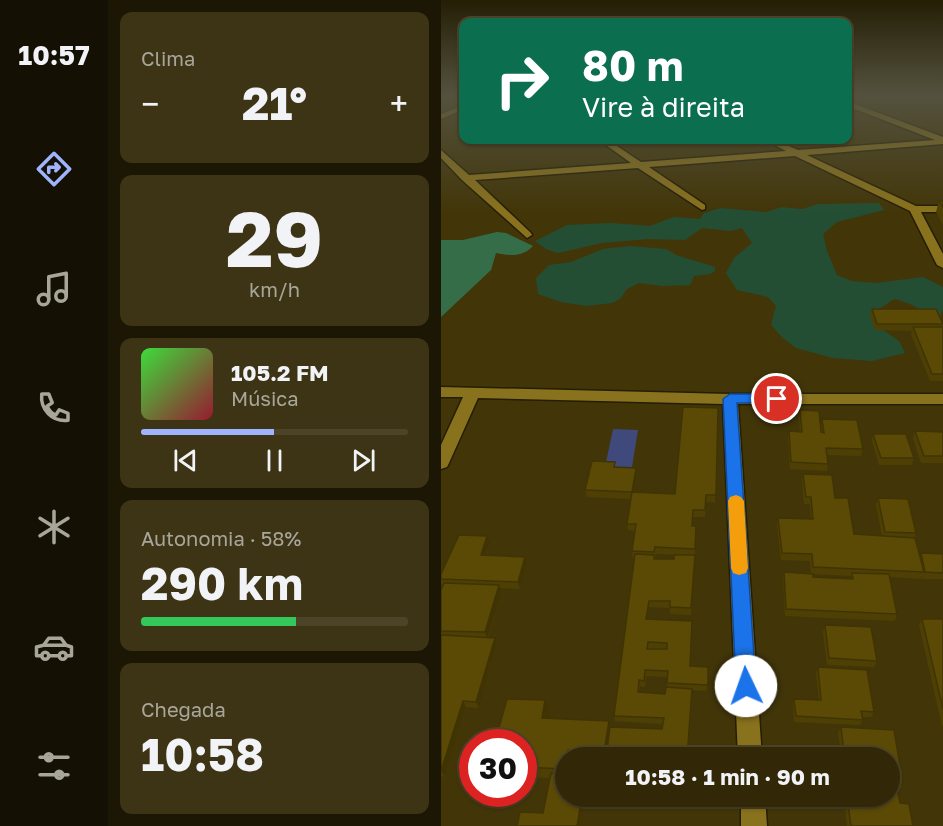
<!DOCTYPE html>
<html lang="pt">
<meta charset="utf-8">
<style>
:root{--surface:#322807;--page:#3d3415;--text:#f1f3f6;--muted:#a8a69b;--line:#4d4428;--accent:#a0b3fd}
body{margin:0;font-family:"Golos Text",sans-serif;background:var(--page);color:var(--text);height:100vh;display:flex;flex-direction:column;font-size:22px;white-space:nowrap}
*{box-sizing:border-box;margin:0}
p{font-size:20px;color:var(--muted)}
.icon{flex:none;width:33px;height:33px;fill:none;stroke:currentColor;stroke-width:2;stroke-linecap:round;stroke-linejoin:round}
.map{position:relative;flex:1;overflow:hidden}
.sheet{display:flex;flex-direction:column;gap:12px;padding:12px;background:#1c1604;width:333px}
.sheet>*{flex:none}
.banner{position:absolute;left:18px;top:18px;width:393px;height:126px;border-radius:12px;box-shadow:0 2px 4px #0004,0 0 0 2px var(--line);background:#0b6e4f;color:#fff;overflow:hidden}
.speed{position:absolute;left:18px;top:729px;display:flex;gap:12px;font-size:30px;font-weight:700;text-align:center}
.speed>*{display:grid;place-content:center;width:78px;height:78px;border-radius:50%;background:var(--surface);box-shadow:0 2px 4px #0004,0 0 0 2px var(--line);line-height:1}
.speed .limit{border:9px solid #d22;background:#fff;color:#111}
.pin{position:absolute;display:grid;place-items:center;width:51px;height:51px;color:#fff;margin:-26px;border:3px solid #fff;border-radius:50%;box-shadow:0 2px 6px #0007}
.me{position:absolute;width:66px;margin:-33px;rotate:357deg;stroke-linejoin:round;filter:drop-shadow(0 0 4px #0008)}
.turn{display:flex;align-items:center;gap:21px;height:126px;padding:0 24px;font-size:27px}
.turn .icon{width:78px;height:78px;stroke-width:2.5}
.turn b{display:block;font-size:42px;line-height:51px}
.big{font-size:45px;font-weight:700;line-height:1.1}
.sheet .tile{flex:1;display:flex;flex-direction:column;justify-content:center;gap:9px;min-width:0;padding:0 21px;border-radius:12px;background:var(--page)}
.sheet .dial{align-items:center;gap:0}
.dial b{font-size:78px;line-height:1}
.song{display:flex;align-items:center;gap:18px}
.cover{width:72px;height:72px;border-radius:9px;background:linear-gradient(135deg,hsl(120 70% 55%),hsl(350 70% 35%))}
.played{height:6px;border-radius:3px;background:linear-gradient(90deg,var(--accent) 50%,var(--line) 50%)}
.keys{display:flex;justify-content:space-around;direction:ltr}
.heat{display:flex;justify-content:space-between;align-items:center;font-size:33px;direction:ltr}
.charge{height:9px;border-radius:4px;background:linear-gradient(90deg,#34c759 58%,var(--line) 0)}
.trip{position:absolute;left:114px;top:747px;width:345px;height:60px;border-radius:30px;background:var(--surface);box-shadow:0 2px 4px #0004,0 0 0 2px var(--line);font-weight:700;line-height:60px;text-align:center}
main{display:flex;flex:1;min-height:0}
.menu{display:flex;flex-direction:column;width:108px;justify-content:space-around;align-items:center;background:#141003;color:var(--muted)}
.menu .icon{width:42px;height:42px}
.menu .active{color:var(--accent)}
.menu b{font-size:27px;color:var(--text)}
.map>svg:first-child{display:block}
.green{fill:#244e33}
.forest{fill:#366d49}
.water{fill:#3f497b}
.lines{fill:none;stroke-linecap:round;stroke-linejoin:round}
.minor-casing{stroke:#251e05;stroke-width:3}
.minor{fill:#89721d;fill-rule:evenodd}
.wall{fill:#4e4004;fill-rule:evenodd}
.shaded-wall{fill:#403404}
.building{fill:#5b4a05;stroke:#403404;stroke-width:1.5;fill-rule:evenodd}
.route{fill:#1a73e8;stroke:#114b97;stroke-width:1.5}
.slow{fill:#f59e0b}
</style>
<main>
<nav class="menu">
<b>10:57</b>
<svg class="icon active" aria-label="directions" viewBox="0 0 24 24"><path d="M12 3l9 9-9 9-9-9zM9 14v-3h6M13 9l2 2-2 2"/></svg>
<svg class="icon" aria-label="music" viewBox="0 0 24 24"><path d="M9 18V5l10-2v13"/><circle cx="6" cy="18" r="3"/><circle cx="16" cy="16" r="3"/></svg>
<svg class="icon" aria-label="phone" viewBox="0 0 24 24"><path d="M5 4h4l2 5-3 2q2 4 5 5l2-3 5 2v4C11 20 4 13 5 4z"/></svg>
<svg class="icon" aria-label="climate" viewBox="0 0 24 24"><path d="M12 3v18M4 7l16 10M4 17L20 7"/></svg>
<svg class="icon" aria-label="car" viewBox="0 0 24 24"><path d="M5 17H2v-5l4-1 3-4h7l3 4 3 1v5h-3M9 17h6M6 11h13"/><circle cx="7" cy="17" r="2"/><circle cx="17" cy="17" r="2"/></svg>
<svg class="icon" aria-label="filters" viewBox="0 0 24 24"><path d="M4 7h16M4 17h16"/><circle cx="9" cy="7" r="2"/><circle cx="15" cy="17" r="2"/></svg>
</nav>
<section class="sheet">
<div class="tile"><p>Clima</p>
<div class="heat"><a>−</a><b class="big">21°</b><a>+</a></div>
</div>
<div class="tile dial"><b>29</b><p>km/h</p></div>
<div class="tile">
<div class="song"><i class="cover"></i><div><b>105.2 FM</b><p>Música</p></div></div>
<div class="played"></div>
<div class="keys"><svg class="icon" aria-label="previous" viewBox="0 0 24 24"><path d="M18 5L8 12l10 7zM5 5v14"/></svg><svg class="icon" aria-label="pause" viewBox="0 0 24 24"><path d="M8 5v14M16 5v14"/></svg><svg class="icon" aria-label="next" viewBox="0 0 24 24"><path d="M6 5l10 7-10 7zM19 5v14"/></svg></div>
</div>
<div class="tile"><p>Autonomia · 58%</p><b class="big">290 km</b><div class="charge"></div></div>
<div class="tile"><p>Chegada</p><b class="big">10:58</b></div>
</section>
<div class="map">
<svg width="502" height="826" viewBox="0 0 502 826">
<rect width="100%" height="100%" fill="#423609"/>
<!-- green -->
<path class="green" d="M438,203L443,210L396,222L382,234L386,251L396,275L411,281L435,283L482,277L502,287V309L499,318C482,312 470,302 453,299L432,313V323L458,341L464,353L431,361L392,358L355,348L342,338L330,325L335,306L327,297L296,290L285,273L293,258L311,243L301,228L289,231L261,228L244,240L207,239L161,243L117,253L105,249L94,241L126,225L169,223L209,226L233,217L259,219L263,213L280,208L325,212L341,207L361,209L377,204Z
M189,246L225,249L235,255L274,267V271L269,274L253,276L249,285L222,286L198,283L186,289L179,299L171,303L145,306L120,302L97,294L95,278L108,265L130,262L162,249Z"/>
<!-- forest -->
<path class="forest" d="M56,232L65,233L92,246C82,257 69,256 55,253L50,270L0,317V240H22Z"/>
<!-- water -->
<path class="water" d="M172,429L197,430L191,467H164Z"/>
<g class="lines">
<defs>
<path id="minor" d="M406,101L502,137V144L366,155L475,206H502V212H480L502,254V268L496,265L469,211L354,156L208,167L264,205V209L261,210L197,168L34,180L90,233L91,235L86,238L21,180L0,158V150L28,175L190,163L158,140H167L200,162L345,151L324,140H334L357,150L494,140L406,106Z
M22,105V110L0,119V114Z
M0,387L289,394H502V404H297L321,758H297L282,404L37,398L8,463L6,467L0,469V445L22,397H0Z
M300,796H324L326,826H300Z"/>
</defs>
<!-- minor casing -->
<use href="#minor" class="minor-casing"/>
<!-- minor -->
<use href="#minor" class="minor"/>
</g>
<!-- wall -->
<path class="wall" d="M498,201H502V225L495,212Z
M431,309L502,324V381H489L470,334L471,331L434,330L429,315Z
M277,408L274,502H265L264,517H252V526L255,533L250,615L229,614V608L208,607L206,619L249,666L267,667L266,691L251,690L246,758H124V796H144L139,826L102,813L109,778L82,777V742L109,712L107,718L168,721L169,727L221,729L222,724L174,721L173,716L194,558H192L191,551L194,531L187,530L186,524L190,499L146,497L144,490L174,467L195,475L193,492L234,494ZM215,554L251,555L233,559H214ZM205,676L226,677V687L224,694L198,693L199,686L204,687Z
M359,410L380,432L381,419L422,449L420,456L386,455L387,464L386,471L349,469L347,438L348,431L359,432L358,417Z
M474,431L502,432V463H480L472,438Z
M432,434L473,458L471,465H438L431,441Z
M362,474L394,498L413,534L441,536L435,505L437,498L475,533L473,538L479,556L480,553L502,554V579H481V576L480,579L449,577L456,614L454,621L344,616L342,579L343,572L370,574L369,561L340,560L336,525L337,518L370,519L369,504H363L361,481ZM372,574L411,576L410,579L372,577Z
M49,543L45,555L86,564L79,589L59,588L61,592L47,638H54L56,644L38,708L25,707L4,777L0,776V590L2,586L0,584V574Z
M481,619H502V726H501L478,625Z
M384,625L436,661L433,667L386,665L382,632Z
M377,667L433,712L430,717H421L422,720L419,725L353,722L352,705L353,699L378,700L375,673Z
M400,727L453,730L462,784L458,790L456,789L459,803L468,804L472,826H406L403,796H448V758H397L398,753H400L397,733Z"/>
<!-- shaded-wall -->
<path class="shaded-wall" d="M195,468V475L192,499L191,492Z
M46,536L49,543L42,562L40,555Z
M84,557L86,564L79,589L77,582Z
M58,585L61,592L46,639L44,632Z
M208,601V607L205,626V619Z
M54,638L56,644L38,708L35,702Z
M104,700L109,712L105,729L101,718Z
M22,701L25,707L4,777L0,771Z
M168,721L170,732L165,758L163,752Z
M127,750L129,758H125Z
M141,796H144L139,826H136Z"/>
<!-- building -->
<path class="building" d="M498,201H502V207Z
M431,309H495L502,324H436Z
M472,327H502V374H491Z
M242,407L277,408L275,495H265L264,510H252L251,526H255L254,549L214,547L213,552L191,551L195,524H186L191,492L234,494Z
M359,410L378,411L380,432L383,433L381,419L416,420L422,449L385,448L387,464L350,462L348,431L361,432Z
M474,431L502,432V456H483Z
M432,434H465L473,458H440Z
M151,461L174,462L173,467L195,468L191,492L144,490Z
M362,474L391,475L394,498H407L413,534L474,538L483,572L372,567L371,554L341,553L337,518L372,519L370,497H365Z
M437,498L467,499L475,533L444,532Z
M18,535L46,536L40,555L84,557L77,582L0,579V574Z
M480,553L502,554V573L484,572Z
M194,554L213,555V559H233V555H254L250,608L229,607V601H208L205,619L251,621L249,666L267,667V685L226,683L227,671L204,670L203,681L198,680L197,692L224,694L225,687L251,689L246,758H165L169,727L221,729L223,718L173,716ZM207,642L226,643V649H206Z
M343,572L372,574V577L412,579L411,573L448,574L456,614L345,609Z
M3,583L58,585L44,632L0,631V590Z
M481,619H502V709Z
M384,625L430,627L436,661L388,658Z
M0,635L54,638L35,702L22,701L0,771Z
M377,667L426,670L433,712L420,711L422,720L355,716L353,699L380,700Z
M66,699L104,700L101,718L168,721L163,752L127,750L125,758H124L123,769L82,767V742H54Z
M400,727L453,730L462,784H455L459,803L468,804L472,826H410L406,796H448V758H399L398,753H403Z
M110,773L124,774V796H141L136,826H76L79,812L102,813Z"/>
<!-- sky -->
<linearGradient id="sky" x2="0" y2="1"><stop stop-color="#241e05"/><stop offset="0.45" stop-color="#54523e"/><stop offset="1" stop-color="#54523e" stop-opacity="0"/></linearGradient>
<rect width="502" height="211" fill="url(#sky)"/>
<!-- route -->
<path class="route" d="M289,394H336L343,399L336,403H296L315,686L312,693L305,695L298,693L295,686L282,399Z"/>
<!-- slow -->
<path class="slow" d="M295,495L300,497L303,501L307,568L305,573L298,575L292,573L290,568L287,501L289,497Z"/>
</svg>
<div class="speed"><div class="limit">30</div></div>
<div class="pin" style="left:336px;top:399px;background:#d93025"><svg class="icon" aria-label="arrive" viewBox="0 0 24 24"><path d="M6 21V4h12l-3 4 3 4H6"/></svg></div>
<svg class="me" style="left:305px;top:686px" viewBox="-20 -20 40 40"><circle r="19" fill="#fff"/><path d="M0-13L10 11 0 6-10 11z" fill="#1a73e8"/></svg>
<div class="trip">10:58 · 1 min · 90 m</div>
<div class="banner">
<div class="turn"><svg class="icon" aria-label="right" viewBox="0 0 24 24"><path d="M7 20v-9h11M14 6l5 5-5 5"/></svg><div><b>80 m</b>Vire à direita</div></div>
</div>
</div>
</main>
